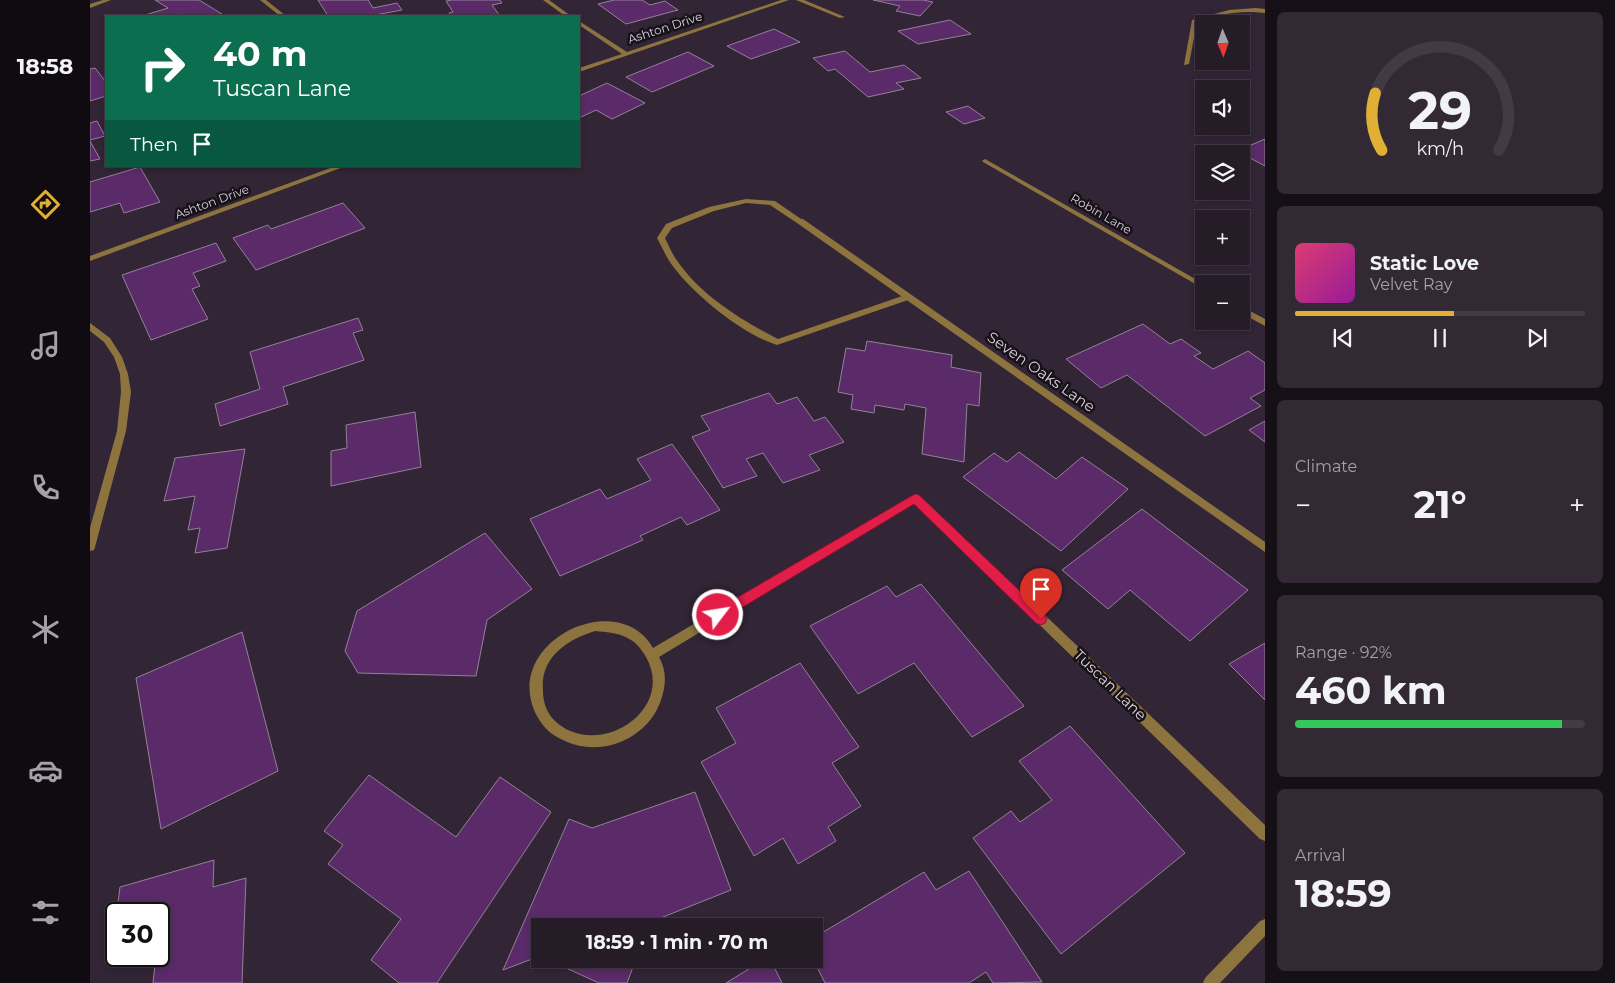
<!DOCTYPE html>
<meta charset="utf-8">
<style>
:root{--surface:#261c28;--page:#322934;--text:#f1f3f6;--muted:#a4a1a8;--line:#423a45;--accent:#e1af34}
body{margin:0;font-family:Montserrat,sans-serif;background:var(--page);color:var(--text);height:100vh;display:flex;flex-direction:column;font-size:19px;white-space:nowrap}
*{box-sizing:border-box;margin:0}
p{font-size:16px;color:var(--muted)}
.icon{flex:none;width:28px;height:28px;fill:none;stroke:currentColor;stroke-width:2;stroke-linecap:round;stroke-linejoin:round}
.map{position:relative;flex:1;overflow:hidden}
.details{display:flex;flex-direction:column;gap:12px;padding:12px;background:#150f16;width:350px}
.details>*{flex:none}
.banner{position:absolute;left:15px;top:15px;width:475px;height:152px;border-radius:0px;box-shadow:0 2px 8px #0003,0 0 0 1px var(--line);background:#0b6e4f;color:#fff;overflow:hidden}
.needle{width:32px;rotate:178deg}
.buttons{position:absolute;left:1105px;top:15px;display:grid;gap:10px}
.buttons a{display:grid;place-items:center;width:55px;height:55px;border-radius:0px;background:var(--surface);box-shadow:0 2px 8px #0003,0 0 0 1px var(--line);font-size:25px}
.speed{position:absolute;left:15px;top:902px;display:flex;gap:10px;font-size:25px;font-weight:700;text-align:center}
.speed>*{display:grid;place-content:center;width:65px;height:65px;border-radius:50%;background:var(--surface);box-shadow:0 2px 8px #0003,0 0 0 1px var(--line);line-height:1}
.speed .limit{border:2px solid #111;border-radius:8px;background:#fff;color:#111}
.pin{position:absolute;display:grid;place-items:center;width:42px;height:42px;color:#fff;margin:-51px -21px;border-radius:50% 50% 50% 0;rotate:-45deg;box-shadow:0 0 5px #0007}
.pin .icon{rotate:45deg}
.me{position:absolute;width:55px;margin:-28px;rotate:59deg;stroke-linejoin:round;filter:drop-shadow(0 0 4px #0008)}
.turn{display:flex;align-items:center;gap:18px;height:105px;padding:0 25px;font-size:22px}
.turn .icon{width:65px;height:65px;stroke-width:2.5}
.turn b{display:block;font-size:35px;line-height:42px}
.then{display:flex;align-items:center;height:48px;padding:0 25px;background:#0003;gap:10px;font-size:19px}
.big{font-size:38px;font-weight:700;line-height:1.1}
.details .tile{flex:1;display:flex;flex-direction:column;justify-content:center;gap:8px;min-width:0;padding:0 18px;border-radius:8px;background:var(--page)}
.details .dial{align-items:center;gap:0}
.dial svg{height:130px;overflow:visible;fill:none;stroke:var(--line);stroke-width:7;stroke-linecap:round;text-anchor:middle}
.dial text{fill:var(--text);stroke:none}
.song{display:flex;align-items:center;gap:15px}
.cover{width:60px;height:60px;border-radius:8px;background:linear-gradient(135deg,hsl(340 70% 55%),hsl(300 70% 35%))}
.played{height:5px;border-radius:2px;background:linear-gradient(90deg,var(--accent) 55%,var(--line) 55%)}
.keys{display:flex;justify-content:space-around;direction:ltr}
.heat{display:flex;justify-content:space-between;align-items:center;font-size:28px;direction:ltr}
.charge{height:8px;border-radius:4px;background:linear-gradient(90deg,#34c759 92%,var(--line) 0)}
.trip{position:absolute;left:441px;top:918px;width:292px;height:50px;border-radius:0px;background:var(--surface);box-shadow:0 2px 8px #0003,0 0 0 1px var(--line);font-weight:700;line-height:50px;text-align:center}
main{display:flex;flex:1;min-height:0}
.menu{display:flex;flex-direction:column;width:90px;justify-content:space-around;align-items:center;background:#0f0b10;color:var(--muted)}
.menu .icon{width:35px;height:35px}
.menu .on{color:var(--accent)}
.menu b{font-size:22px;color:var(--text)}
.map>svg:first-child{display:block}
.building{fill:#5a2b68;stroke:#928297}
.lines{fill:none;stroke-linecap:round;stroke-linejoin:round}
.service{fill:#8d743f;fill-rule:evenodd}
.minor{fill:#8d743f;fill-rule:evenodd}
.tertiary{fill:#8d743f;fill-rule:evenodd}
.route{fill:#e11d48;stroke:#92132f}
.labels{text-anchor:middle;stroke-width:5;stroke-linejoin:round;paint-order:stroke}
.far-street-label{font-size:12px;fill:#d9d0dc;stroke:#171118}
.street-label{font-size:15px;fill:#d9d0dc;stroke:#171118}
</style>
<main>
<nav class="menu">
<b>18:58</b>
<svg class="icon on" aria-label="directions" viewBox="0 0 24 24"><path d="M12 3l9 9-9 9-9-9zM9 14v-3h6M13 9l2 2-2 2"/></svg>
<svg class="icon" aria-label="music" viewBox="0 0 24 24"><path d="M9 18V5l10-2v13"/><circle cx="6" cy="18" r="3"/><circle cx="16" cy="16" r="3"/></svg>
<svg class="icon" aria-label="phone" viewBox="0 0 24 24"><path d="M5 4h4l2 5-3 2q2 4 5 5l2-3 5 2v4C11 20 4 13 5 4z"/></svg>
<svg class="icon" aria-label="climate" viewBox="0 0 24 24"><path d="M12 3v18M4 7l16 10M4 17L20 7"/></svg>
<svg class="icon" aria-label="car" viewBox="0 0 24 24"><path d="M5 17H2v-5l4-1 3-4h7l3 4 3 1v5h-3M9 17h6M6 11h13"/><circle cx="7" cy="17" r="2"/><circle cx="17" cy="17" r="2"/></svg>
<svg class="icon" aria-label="filters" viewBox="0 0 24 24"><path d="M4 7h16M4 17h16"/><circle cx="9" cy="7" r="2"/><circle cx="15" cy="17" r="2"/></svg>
</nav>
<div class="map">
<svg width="1175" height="983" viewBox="0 0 1175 983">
<rect width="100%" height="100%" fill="#322536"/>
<!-- building -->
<path class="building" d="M65,0H109L132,14L125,16H94L92,14L86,16H52L78,8Z
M228,0H278L283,8L307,3L312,10L280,16H238Z
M362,0H410L412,3L402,5L410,16H361L359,13L363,12L356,1Z
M524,0H552L560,5L575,1L588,10L536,24L508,4Z
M783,0H833L843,2L830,16L806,11L810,6Z
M860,20L881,34L828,44L808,31Z
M684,29L710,42L661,59L637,46Z
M755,51L780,72L814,65L831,78L806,83L814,89L778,97L745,69L738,71L723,58Z
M598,52L624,66L562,92L536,77Z
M5,68L16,82V96L0,101V69Z
M517,83L555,103L522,119L506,110L489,118V96Z
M878,106L895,118L874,124L856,112Z
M7,121L15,136L0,140V123Z
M1175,139V166L1147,151Z
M0,141L10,159L0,161Z
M50,167L70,202L34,213L30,203L0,212V182Z
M253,203L275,228L166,270L143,238L178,225L181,229Z
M126,243L136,261L103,273L110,286L102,289L118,319L61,340L32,275Z
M268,318L273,330L263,333L274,360L193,387L198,404L130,426L125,404L170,389L160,352Z
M1053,324L1080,344L1091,339L1111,353L1104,356L1123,369L1158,351L1175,363V390L1160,398L1171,406L1115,436L1037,375L1011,388L976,359Z
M777,341L862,355L861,367L891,373L889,406L877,404L874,462L832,454L836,408L815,404L814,410L785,405L784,413L761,409L763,395L748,392L756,348L775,351Z
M679,393L687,404L707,397L724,421L735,417L754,442L719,455L730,470L693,483L673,453L656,459L667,476L633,488L602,437L620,430L611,416Z
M325,412L331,467L241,486V451L257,448L256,425Z
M1175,421V442L1159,430Z
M582,444L630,510L597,525L591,517L550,536L553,540L470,576L440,519L510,489L517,499L561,480L547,459Z
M155,449L137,548L105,553L110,528L98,530L105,496L74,501L85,458Z
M929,452L966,479L992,457L1038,489L971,551L873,477L904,453L917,462Z
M1052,509L1158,590L1100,641L1040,590L1018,609L972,570Z
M395,533L442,589L397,620L386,676L268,673L255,651L267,611Z
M831,584L934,706L882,737L824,663L768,694L720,626L797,586L806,597Z
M152,632L188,771L71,829L46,678Z
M1175,643V700L1139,664Z
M710,663L769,747L742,763L771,806L738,827L746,841L708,864L693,838L664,856L611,762L646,743L626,708Z
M980,726L1095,853L971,954L883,838L921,811L930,822L962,800L929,761Z
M279,775L366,837L410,777L461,812L347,983H309L281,960L311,919L238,864L253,845L234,831Z
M605,792L641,890L558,923L557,926H450V956L413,970L479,819L502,828Z
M124,860L123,887L156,878L152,983H63L66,956H69V914H26V949L22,950L30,887Z
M879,871L952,982L903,983L896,972L879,983H735L723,959H725V937L834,872L846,890Z
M456,959H546L537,983H509Z
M675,959H680L692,983H636Z"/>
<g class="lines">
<!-- service -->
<path class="service" d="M656,199L685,201L714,221L710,223H707L680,205L656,203L624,211L582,228L575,238C579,246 582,254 588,262C612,296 651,320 688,339L815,295H821L822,297L821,299L687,345C652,334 604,295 582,265C576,257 572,247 567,238L576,224L619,207Z"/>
<!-- minor -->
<path class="minor" d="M13,0H21L0,8V4Z
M170,0H176L196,16H190Z
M453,0H459L481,16H475Z
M691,0H699L489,72V68L532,54L489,25V21L537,52Z
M706,0H714L755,17L750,18Z
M1166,8L1175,9V13C1151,10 1129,14 1107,22L1099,64L1094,65L1102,20L1139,10Z
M895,159L1114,284V289L893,162L892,161Z
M246,166H256L0,261V256Z
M707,219H713L1175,542V552L707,223Z
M1151,306L1175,319V326L1151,313Z
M825,494L829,495L1175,825V841L1170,839L824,503L569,657C577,671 576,685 571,700C558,739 511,758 475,741C462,735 454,729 447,716C409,644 527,585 563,648ZM505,631C528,633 544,635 556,657C587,712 504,762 463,719C456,711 453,701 453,691C450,657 477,640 505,631Z
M1175,919V936L1130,983H1113L1115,978L1170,921Z"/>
<!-- tertiary -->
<path class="tertiary" d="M0,323L20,338L32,357L38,374L41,392L36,431L5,547L4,550L0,551V528L27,431L31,392L30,374L24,357L14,342L0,331Z"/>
</g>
<!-- route -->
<path class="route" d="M825,494L829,495L955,615L957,619L955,623L951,625L946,623L824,504L633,619L628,621L624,619L622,615L624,611Z"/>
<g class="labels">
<!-- far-street labels -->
<g class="far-street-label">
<text transform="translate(575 28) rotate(-18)" y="4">Ashton Drive</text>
<text transform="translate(122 202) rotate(-20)" y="4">Ashton Drive</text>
<text transform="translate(1011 214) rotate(30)" y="4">Robin Lane</text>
</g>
<!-- street labels -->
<g class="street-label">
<text transform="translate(951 372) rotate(35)" y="5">Seven Oaks Lane</text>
<text transform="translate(1020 685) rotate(44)" y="5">Tuscan Lane</text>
</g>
</g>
</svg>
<div class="buttons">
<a><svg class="needle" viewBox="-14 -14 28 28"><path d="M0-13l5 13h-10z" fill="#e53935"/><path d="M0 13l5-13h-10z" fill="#a4a1a8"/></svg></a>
<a><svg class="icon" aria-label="sound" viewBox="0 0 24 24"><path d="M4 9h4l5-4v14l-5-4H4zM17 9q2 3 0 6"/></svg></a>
<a><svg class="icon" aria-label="layers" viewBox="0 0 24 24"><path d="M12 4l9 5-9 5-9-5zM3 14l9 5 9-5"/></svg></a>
<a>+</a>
<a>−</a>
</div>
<div class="speed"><div class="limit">30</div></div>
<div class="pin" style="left:951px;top:619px;background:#d93025"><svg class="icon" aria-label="arrive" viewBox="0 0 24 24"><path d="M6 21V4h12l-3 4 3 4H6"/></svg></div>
<svg class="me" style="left:628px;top:615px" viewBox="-20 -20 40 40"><circle r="17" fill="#e11d48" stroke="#fff" stroke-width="3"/><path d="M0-11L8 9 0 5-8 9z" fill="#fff"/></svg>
<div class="trip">18:59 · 1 min · 70 m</div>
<div class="banner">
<div class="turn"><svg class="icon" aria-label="right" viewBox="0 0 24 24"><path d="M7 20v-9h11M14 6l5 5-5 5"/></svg><div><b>40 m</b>Tuscan Lane</div></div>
<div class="then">Then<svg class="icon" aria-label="arrive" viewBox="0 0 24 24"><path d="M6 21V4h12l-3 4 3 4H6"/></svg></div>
</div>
</div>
<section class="details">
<div class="tile dial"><svg viewBox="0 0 100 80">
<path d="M14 69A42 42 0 1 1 86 69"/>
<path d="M14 69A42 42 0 0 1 10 34" stroke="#e1af34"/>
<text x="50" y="56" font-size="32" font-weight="700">29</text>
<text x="50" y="72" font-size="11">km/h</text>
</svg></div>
<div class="tile">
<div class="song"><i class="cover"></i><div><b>Static Love</b><p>Velvet Ray</p></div></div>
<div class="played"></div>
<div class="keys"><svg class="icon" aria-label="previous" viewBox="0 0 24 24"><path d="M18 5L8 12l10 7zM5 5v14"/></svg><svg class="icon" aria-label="pause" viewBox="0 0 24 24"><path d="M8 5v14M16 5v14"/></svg><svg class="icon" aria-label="next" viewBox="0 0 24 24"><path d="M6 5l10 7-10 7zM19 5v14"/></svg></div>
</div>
<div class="tile"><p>Climate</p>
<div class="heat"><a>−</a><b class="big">21°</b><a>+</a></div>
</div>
<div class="tile"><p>Range · 92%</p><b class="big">460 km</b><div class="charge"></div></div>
<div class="tile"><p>Arrival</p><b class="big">18:59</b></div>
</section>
</main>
